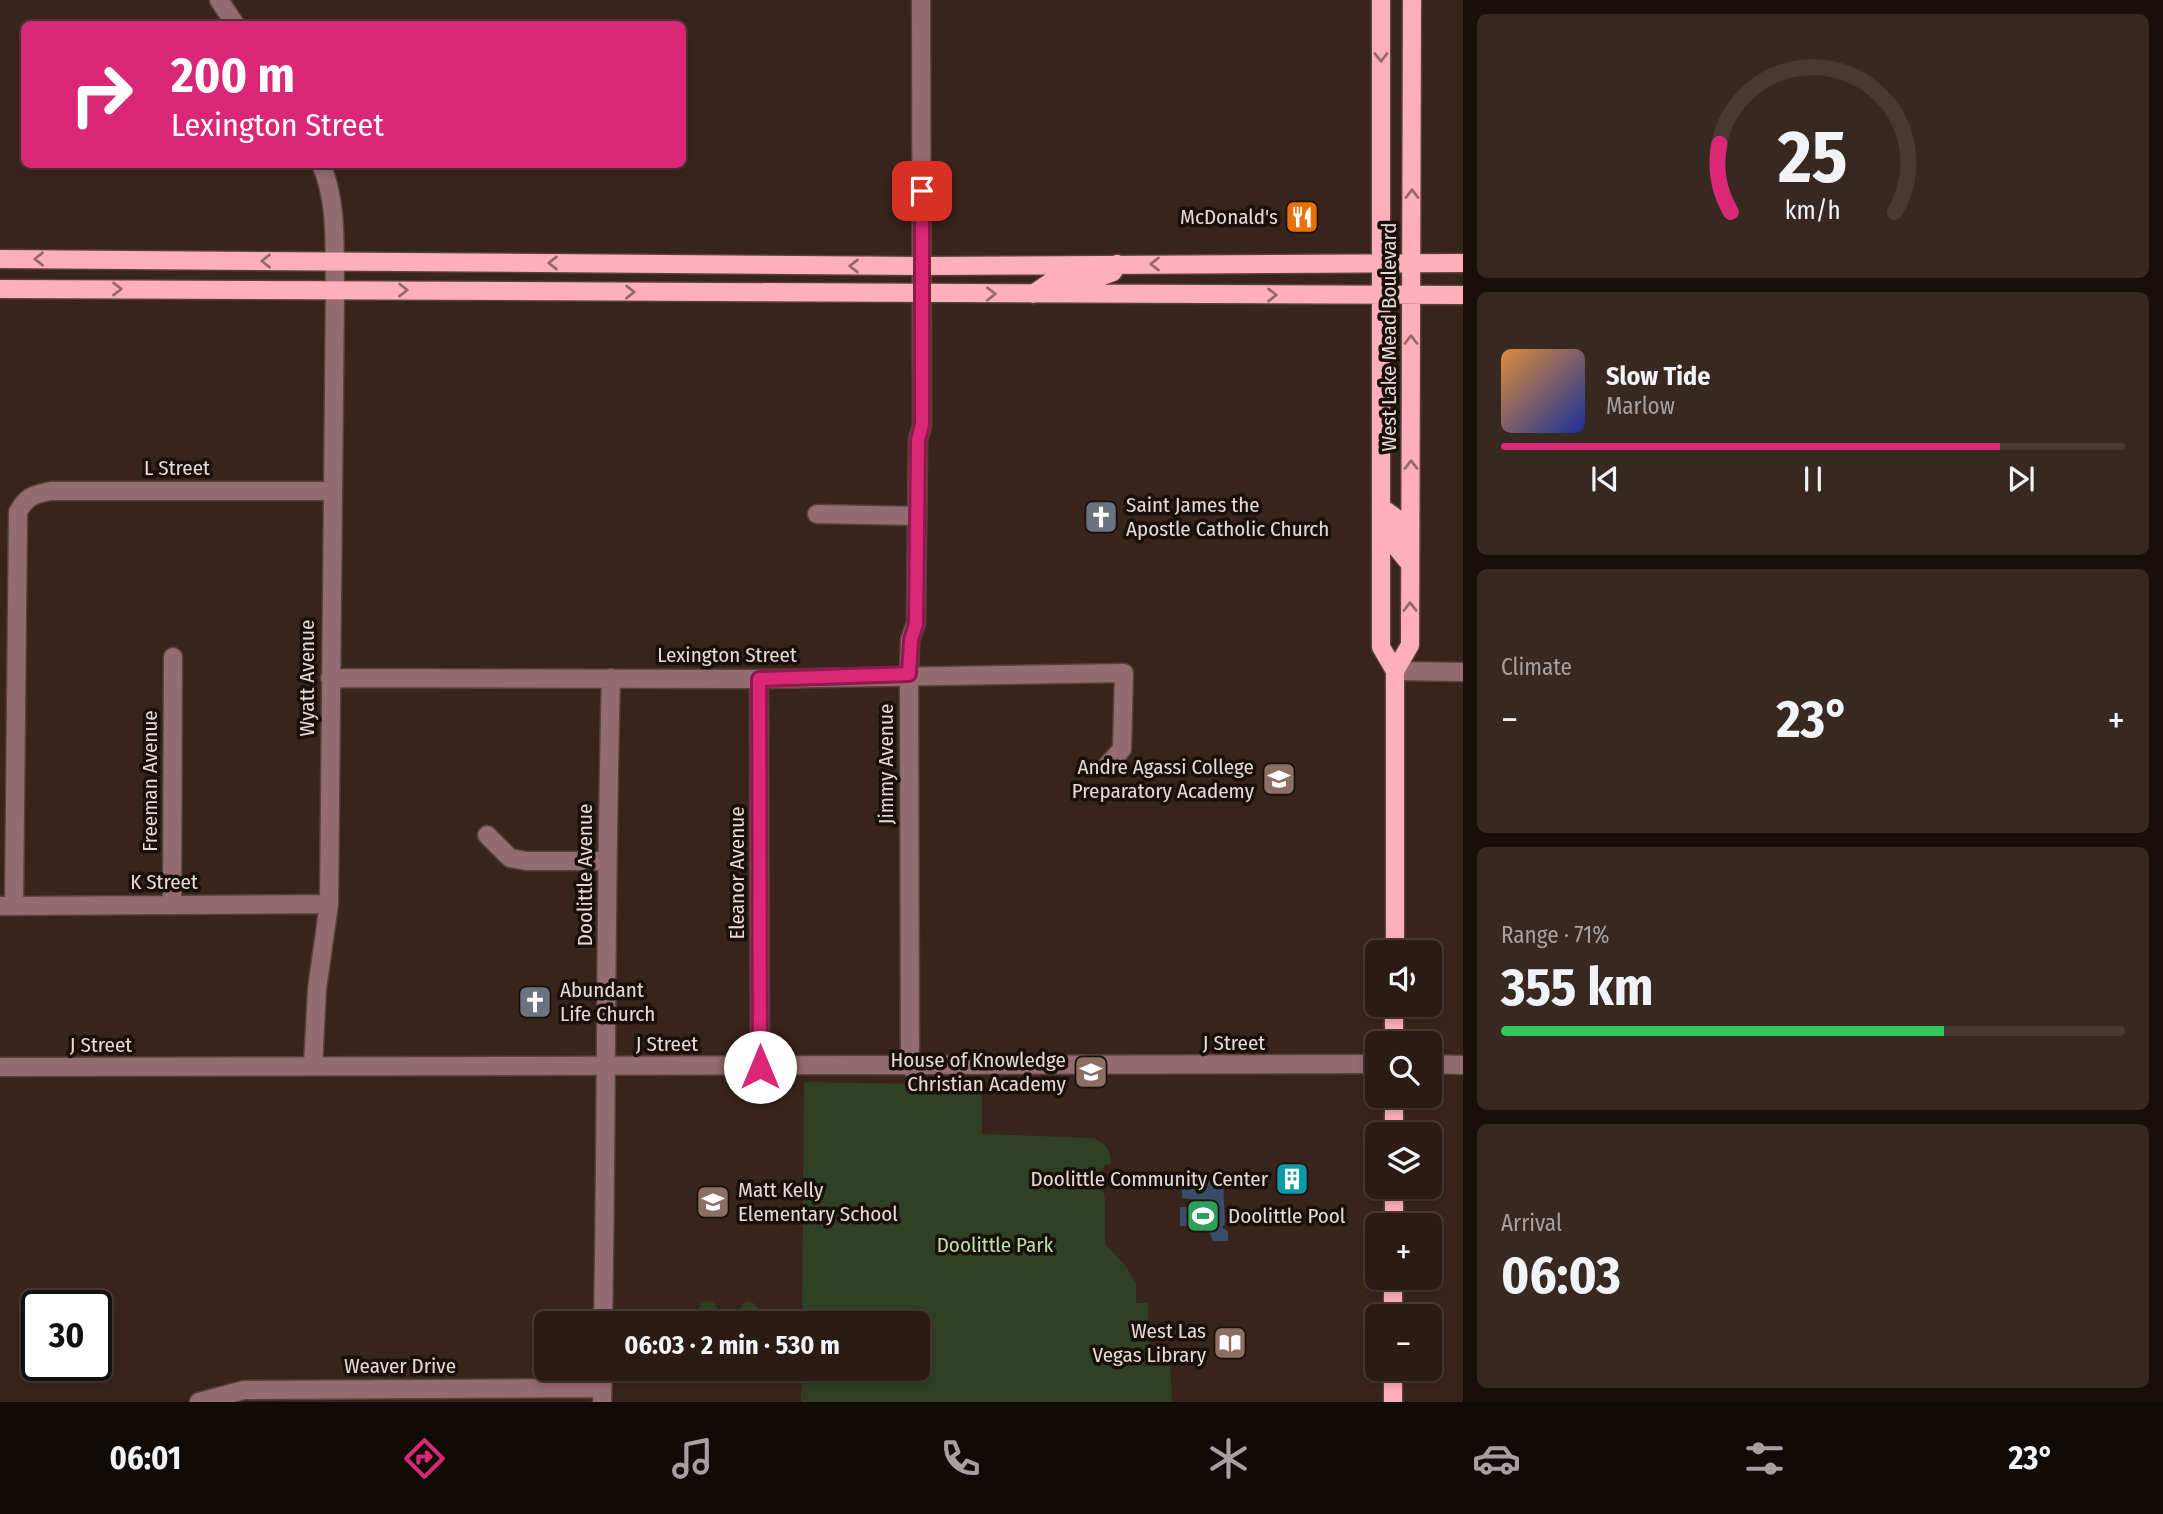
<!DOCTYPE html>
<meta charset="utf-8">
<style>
:root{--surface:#2b1b14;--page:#372822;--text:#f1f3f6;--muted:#a6a1a0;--line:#473934;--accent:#db2777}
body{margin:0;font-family:"Fira Sans Condensed",sans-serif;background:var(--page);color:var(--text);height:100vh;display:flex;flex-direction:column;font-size:26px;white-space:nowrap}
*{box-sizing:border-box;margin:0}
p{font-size:23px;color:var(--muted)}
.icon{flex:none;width:38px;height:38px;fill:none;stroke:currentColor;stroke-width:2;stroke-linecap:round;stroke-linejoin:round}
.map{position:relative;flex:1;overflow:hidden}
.sheet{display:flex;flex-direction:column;gap:14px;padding:14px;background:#180f0b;width:700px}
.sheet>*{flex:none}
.top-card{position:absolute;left:21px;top:21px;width:665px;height:147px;border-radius:10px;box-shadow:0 4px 10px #0003,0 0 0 2px var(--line);background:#db2777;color:#fff;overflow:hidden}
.tools{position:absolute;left:1365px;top:940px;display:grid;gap:14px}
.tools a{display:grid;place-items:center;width:77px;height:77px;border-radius:10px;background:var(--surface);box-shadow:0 4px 10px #0003,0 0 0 2px var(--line);font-size:35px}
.speed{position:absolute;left:21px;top:1290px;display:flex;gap:14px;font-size:35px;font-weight:700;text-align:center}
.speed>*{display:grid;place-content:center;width:91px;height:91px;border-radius:50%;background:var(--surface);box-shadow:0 4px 10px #0003,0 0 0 2px var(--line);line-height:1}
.speed .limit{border:4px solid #111;border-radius:10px;background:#fff;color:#111}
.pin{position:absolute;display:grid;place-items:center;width:60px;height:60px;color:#fff;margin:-30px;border-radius:14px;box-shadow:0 4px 10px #0006}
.me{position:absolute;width:77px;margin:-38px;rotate:0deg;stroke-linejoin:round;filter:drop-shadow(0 0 5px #0008)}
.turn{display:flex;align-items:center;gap:24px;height:147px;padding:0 35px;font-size:32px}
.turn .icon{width:91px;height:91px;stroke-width:2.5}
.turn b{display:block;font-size:49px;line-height:60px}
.big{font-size:52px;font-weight:700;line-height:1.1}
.sheet .widget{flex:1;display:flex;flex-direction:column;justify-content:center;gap:10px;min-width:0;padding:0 24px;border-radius:10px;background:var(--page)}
.sheet .dial{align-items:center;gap:0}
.dial svg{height:182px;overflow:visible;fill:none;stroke:var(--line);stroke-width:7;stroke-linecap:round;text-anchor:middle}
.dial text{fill:var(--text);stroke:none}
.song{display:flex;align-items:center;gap:21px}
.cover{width:84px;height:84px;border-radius:10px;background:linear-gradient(135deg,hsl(30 70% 55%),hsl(230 70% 35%))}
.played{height:7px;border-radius:4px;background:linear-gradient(90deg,var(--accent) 80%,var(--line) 80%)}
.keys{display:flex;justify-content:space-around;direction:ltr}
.heat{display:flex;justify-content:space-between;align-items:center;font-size:38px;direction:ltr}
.charge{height:10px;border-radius:5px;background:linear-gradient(90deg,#34c759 71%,var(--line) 0)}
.trip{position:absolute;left:534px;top:1311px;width:396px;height:70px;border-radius:10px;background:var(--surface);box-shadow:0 4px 10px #0003,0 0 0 2px var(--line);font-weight:700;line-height:70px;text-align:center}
.menu{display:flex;height:112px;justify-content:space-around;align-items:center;background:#110b08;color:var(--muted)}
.menu .icon{width:49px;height:49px}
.menu .selected{color:var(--accent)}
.menu b{font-size:32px;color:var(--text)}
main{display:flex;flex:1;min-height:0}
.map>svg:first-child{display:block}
.green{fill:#304024}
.water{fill:#384e68}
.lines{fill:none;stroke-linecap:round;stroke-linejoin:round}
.minor-casing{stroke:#554138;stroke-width:21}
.major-casing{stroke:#554138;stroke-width:21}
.minor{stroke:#936c72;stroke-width:18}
.major{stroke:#ffafbb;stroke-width:18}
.oneway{stroke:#98676c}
.route-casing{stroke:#8e194d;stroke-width:18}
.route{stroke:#db2777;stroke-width:12}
.labels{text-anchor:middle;stroke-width:7;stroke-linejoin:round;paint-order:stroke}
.poi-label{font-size:21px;fill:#e7d9d3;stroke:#19100c;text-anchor:end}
.street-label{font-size:21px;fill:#e7d9d3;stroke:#19100c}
.park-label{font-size:21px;fill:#bedea7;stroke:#19100c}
</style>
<main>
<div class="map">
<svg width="1463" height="1402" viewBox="0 0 1463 1402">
<rect width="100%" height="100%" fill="#39241b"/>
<!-- green -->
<path class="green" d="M804,1082L982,1085V1134L1094,1138C1105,1144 1111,1149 1111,1163L1104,1166L1099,1177L1105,1199V1244L1126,1266L1136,1284V1303H1148L1149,1360H1160L1161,1355L1170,1357L1172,1402H801L802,1369L917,1368V1323H802Z
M699 1310a9 9 0 1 1 18 0a9 9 0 1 1-18 0Z
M740 1311a9 9 0 1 1 18 0a9 9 0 1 1-18 0Z"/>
<!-- water -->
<path class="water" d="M1182,1180L1223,1181L1225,1224L1222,1227L1228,1232V1241H1213L1207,1226H1180V1207L1208,1206L1212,1202L1182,1198Z"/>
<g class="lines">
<defs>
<path id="minor" d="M219,0L235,24
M817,514L917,516
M1395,671L1463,672
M330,678L759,679L1124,673L1122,749L1105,768
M759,679L760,1067
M487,835L510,858L526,861H606
M172,905L173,657
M0,906L329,904
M14,906L18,512C26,497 34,494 51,491H332
M1430,1064L1463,1065
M313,1066L317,989L329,904L335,290C334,247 338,204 321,164
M0,1067L1377,1064
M910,1067L909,674L910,640L916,623L918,440L922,425L921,0
M603,1323C607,1108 605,893 611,678
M199,1402L244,1390L602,1388
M602,1402L603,1368"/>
<path id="major" d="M1381,0V647L1395,671
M0,259L922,266L1463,263
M0,289L1463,295
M1033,294L1052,281L1097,278L1113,272L1117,264
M1381,507L1396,518V547L1410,564
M1395,952V671L1410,645L1412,0
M1394,1043V1004
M1394,1134V1096
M1394,1225V1186
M1393,1316V1278
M1393,1402V1368"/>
</defs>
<!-- minor casing -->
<use href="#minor" class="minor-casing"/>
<!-- major casing -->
<use href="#major" class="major-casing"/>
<!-- minor -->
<use href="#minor" class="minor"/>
<!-- major -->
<use href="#major" class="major"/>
</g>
<!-- one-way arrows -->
<defs><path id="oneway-chevron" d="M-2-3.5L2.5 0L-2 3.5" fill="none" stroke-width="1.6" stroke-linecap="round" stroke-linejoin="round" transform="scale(1.75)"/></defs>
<g class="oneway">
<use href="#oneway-chevron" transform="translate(1381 57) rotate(90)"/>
<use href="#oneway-chevron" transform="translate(1412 194) rotate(-90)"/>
<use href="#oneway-chevron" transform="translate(39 259) rotate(-180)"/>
<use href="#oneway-chevron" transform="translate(266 261) rotate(-180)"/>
<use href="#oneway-chevron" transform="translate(553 263) rotate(-180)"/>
<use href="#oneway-chevron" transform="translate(1155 264) rotate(180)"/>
<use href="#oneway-chevron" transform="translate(854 266) rotate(-180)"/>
<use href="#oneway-chevron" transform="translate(117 289)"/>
<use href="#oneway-chevron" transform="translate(403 290)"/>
<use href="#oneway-chevron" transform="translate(630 292)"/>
<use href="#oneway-chevron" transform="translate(991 294)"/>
<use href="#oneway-chevron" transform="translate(1272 295)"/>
<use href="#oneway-chevron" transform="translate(1411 340) rotate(-90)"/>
<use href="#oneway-chevron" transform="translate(1411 465) rotate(-90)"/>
<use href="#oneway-chevron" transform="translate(1410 607) rotate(-90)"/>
</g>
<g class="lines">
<defs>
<path id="route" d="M760,1067L759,679L909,674L911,640L916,624L918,440L922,425V191"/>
</defs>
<!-- route casing -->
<use href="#route" class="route-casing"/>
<!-- route -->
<use href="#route" class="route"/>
</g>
<!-- icons -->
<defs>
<symbol id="restaurant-square" viewBox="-11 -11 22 22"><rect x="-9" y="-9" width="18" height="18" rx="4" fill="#e8710a" stroke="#19100c"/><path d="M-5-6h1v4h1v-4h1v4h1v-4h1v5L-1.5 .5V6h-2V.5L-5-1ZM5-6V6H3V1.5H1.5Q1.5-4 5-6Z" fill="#fff"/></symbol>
<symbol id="church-square" viewBox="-11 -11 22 22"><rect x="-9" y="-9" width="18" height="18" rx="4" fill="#6b7280" stroke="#19100c"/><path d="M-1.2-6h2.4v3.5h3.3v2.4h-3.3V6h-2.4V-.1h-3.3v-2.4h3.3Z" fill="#fff"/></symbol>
<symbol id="school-square" viewBox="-11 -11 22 22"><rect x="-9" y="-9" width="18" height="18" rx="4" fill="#8d6e63" stroke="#19100c"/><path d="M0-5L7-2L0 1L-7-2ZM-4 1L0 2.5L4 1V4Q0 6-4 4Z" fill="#fff"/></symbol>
<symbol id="building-square" viewBox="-11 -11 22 22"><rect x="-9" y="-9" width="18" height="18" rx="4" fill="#0f9aa8" stroke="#19100c"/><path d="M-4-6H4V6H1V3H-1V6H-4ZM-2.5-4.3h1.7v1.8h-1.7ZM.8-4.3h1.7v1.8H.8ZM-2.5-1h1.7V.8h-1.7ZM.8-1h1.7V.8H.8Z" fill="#fff"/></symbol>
<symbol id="stadium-square" viewBox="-11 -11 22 22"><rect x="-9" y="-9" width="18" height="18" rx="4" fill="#2e9e5b" stroke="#19100c"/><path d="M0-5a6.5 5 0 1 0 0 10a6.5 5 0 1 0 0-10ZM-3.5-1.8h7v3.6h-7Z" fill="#fff"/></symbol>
<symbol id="library-square" viewBox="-11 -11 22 22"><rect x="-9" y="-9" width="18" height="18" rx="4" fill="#8d6e63" stroke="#19100c"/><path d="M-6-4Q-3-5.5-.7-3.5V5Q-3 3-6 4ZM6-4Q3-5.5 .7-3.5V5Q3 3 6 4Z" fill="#fff"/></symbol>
</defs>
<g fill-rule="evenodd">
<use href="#restaurant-square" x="1283" y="198" width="38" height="38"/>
<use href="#church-square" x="1082" y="498" width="38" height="38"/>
<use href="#school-square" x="1260" y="760" width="38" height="38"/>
<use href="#church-square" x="516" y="983" width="38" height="38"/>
<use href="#school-square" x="1072" y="1053" width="38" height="38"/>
<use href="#building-square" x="1273" y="1160" width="38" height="38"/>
<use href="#school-square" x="694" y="1183" width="38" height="38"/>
<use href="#stadium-square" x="1184" y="1197" width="38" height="38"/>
<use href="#library-square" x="1211" y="1324" width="38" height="38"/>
</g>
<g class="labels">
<!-- poi labels -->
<g class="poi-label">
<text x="1278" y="224">McDonald's</text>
<text x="1126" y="512" text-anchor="start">Saint James the<tspan x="1126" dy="24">Apostle Catholic Church</tspan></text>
<text x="1254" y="774">Andre Agassi College<tspan x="1254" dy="24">Preparatory Academy</tspan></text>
<text x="560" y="997" text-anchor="start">Abundant<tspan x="560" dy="24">Life Church</tspan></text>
<text x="1066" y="1067">House of Knowledge<tspan x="1066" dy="24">Christian Academy</tspan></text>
<text x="1268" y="1186">Doolittle Community Center</text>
<text x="738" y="1197" text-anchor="start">Matt Kelly<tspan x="738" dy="24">Elementary School</tspan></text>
<text x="1228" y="1223" text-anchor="start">Doolittle Pool</text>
<text x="1206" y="1338">West Las<tspan x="1206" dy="24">Vegas Library</tspan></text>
</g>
<!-- street labels -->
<g class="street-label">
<text transform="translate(1389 337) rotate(-90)" y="7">West Lake Mead Boulevard</text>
<text x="177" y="475">L Street</text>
<text x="727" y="662">Lexington Street</text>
<text transform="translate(307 678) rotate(-90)" y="7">Wyatt Avenue</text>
<text transform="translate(886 764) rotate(-90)" y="7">Jimmy Avenue</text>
<text transform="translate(150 781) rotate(-90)" y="7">Freeman Avenue</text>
<text transform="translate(737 873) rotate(-90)" y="7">Eleanor Avenue</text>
<text transform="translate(585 875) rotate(-90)" y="7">Doolittle Avenue</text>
<text x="164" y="889">K Street</text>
<text x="1234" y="1050">J Street</text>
<text x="667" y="1051">J Street</text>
<text x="101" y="1052">J Street</text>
<text x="400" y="1373">Weaver Drive</text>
</g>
<!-- park labels -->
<g class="park-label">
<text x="995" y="1252">Doolittle Park</text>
</g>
</g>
</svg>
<div class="tools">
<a><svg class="icon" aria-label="sound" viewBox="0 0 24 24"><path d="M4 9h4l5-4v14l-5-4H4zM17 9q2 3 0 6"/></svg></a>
<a><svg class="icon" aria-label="search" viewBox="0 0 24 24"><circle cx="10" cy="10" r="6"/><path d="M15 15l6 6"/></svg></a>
<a><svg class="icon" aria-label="layers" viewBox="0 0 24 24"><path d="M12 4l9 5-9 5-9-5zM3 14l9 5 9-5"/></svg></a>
<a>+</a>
<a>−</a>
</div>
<div class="speed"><div class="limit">30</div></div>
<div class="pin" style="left:922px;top:191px;background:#d93025"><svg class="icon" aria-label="arrive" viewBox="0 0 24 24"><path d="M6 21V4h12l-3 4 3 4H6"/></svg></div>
<svg class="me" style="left:760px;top:1067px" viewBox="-20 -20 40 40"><circle r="19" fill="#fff"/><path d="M0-13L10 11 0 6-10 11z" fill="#db2777"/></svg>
<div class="trip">06:03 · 2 min · 530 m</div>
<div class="top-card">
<div class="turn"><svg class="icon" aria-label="right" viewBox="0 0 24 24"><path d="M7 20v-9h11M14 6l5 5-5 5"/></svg><div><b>200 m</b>Lexington Street</div></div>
</div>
</div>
<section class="sheet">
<div class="widget dial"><svg viewBox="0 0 100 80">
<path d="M14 69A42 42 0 1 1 86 69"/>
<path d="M14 69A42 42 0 0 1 9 39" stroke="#db2777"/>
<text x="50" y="56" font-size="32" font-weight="700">25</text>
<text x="50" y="72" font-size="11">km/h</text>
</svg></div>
<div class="widget">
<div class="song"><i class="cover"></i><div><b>Slow Tide</b><p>Marlow</p></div></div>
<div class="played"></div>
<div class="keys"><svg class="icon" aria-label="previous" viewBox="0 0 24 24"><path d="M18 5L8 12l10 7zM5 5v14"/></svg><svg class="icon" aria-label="pause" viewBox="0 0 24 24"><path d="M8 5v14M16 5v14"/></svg><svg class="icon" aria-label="next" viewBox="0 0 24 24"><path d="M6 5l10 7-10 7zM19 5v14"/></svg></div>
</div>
<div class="widget"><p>Climate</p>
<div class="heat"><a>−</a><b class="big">23°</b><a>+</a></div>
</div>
<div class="widget"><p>Range · 71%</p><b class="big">355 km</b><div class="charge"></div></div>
<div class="widget"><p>Arrival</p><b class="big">06:03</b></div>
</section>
</main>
<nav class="menu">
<b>06:01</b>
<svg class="icon selected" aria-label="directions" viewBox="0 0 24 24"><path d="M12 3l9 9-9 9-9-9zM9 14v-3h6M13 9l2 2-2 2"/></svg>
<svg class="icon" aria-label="music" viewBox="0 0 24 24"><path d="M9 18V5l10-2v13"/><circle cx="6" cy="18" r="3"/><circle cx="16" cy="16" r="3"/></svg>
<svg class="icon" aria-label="phone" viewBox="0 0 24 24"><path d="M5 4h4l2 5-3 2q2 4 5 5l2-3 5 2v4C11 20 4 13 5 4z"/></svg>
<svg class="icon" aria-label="climate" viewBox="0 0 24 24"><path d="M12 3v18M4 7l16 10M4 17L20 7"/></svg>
<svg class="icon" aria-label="car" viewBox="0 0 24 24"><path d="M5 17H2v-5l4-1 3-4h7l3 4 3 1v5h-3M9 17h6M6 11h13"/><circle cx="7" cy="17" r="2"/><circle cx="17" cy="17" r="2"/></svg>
<svg class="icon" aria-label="filters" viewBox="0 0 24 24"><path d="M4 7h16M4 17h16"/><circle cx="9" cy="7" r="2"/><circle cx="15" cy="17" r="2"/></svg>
<b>23°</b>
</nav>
